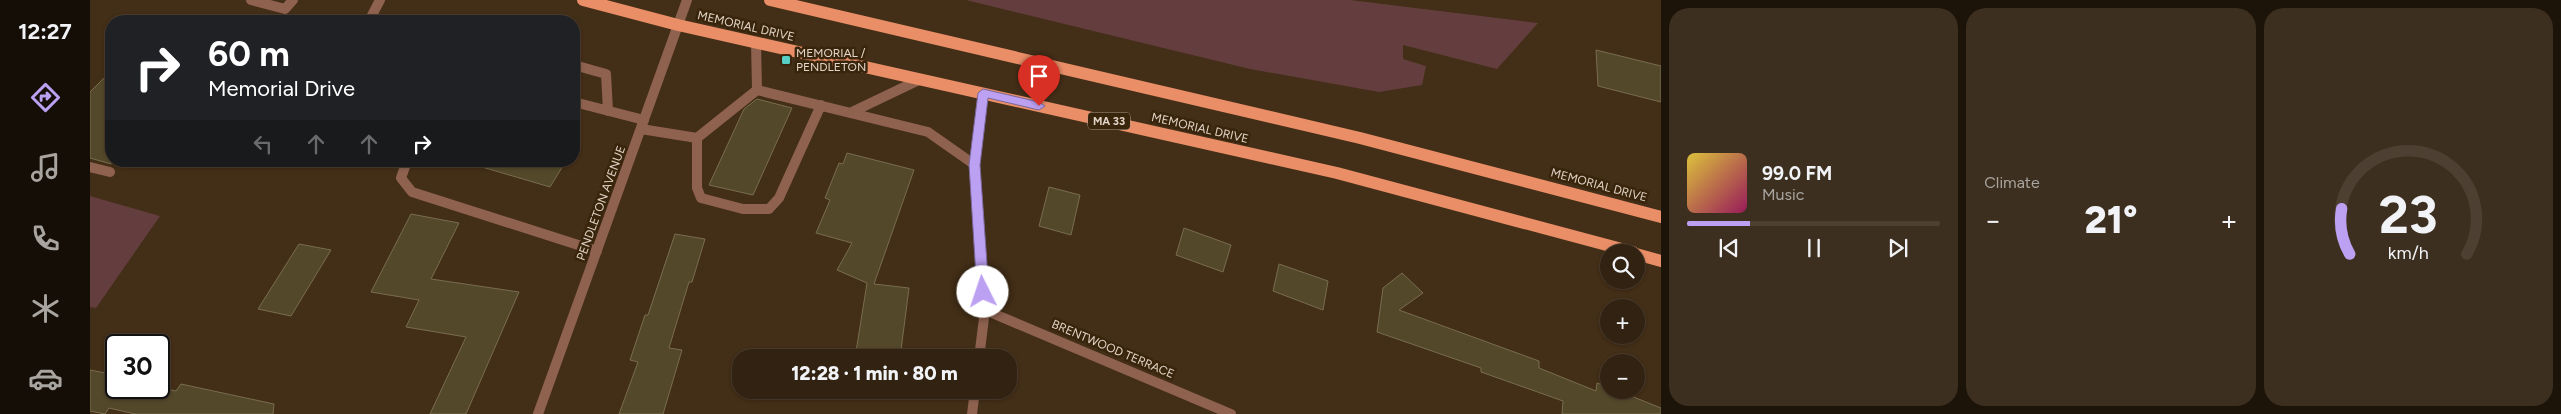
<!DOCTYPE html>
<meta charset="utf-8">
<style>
:root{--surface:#322211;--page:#3d2f1f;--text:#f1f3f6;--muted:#a8a49f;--line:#4d3f31;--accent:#bca0f2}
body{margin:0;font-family:Figtree,sans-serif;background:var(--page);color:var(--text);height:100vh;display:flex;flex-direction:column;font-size:19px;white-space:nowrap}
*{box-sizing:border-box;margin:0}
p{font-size:16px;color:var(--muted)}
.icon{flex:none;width:28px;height:28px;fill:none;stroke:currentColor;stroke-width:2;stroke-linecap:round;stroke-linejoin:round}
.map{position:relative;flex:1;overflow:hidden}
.sheet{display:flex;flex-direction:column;gap:8px;padding:8px;background:#1c1309;width:900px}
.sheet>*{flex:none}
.top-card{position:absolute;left:15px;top:15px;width:475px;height:152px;border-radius:20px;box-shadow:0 1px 4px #0004,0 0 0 1px var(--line);background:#202124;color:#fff;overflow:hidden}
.controls{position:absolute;left:1510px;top:244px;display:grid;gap:10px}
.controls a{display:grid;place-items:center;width:45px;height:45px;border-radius:50%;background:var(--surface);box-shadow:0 1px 4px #0004,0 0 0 1px var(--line);font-size:25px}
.speed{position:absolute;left:15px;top:334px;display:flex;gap:10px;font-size:25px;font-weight:700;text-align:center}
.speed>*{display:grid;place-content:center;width:65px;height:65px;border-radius:50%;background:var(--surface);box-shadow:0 1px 4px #0004,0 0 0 1px var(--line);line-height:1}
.speed .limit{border:2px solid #111;border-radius:8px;background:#fff;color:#111}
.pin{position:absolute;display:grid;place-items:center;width:42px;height:42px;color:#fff;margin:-51px -21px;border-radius:50% 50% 50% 0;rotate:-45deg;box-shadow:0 0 5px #0007}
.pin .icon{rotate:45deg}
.me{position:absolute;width:55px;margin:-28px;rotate:356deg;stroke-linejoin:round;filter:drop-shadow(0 0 4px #0008)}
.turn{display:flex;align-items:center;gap:18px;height:105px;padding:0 20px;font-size:22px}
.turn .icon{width:65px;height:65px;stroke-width:2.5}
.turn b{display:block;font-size:35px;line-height:42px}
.lanes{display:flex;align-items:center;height:48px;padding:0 20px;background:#0003;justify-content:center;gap:25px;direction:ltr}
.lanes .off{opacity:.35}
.big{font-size:38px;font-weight:800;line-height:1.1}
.sheet .card{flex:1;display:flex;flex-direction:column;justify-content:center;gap:8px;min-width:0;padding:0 18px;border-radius:20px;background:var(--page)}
.sheet .dial{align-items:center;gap:0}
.dial svg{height:130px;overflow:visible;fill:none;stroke:var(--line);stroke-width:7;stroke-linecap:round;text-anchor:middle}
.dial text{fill:var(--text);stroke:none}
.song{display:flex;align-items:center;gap:15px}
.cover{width:60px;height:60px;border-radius:8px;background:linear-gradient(135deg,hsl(50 70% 55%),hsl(330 70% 35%))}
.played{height:5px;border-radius:2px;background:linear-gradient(90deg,var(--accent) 25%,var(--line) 25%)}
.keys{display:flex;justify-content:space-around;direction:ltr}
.heat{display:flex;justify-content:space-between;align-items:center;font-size:28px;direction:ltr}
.sheet .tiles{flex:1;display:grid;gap:8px;grid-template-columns:repeat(3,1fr)}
.trip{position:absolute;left:642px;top:349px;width:285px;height:50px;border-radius:20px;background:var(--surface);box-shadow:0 1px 4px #0004,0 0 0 1px var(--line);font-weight:800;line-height:50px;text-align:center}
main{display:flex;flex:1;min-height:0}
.menu{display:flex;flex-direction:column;width:90px;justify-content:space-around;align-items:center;background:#140e07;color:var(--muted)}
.menu .icon{width:35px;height:35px}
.menu .current{color:var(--accent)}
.menu b{font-size:22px;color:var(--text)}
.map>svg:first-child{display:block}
.green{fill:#643d3e}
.building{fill:#53482a;stroke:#796d4e}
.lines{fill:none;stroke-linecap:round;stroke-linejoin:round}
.service{stroke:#8f6250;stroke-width:10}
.minor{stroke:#8f6250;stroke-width:10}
.tertiary{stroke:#8f6250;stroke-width:10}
.primary{stroke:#ea8e67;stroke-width:12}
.route{fill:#bca0f2;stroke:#7a689d}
.poi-dot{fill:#56cec3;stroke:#39240c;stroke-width:2}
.labels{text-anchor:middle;stroke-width:5;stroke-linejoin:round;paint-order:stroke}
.shield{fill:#39240c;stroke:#af9f8e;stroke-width:1}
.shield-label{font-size:11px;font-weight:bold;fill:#e2d4c6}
.street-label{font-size:12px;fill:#e2d4c6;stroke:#39240c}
.poi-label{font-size:12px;fill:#e2d4c6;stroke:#39240c;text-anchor:start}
</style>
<main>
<nav class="menu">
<b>12:27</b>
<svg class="icon current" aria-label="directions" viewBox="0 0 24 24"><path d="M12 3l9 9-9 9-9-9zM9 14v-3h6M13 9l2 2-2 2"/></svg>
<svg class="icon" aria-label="music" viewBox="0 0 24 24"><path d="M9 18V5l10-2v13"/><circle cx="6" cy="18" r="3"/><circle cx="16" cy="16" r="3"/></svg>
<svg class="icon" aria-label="phone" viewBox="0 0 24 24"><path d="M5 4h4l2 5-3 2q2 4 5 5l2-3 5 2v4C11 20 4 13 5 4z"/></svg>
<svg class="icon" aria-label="climate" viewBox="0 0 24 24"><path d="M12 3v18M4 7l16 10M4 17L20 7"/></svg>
<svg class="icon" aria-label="car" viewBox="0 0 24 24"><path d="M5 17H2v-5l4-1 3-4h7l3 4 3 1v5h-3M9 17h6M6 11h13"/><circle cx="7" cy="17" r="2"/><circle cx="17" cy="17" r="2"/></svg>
</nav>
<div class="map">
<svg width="1571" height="414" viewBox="0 0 1571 414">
<rect width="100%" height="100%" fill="#432e17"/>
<!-- green -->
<path class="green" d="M876,0H1260L1448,23L1407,69L1313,45V59L1336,66L1332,85L1289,92L1160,69Z
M0,196L70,216L6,308L0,307Z"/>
<!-- building -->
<path class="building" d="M1506,50L1571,66V102L1508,86Z
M21,71V164L0,158V92Z
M667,99L702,108L663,195L619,185L654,109Z
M757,153L824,170L784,284L819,288L810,358H765L777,283L747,270L762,243L726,233L740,200L735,198L749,163L753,164Z
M393,161H476L460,187L392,167Z
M959,187L990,195L981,235L949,226Z
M321,214L369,223L341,279L429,292L376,414H340L376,337L316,327L329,300L281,292Z
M1094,228L1141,245L1133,272L1086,255Z
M585,234L615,239L602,282H599L579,348L592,350L573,414H529L548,362L540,360L555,315H558Z
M209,244L241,250L201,316L168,309Z
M1189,264L1238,281L1233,310L1183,291Z
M1312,273L1333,293L1309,310L1449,361V368L1506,391L1507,383L1519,387V390H1526L1571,408V414H1472L1473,401L1391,372V368L1287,332L1293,288Z
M0,370L26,375V388H71L86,391L91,384L184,404L183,414H45L19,408L15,414L0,411Z"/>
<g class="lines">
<!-- service -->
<path class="service" d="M161,0L195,9L203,0
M279,21L290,0
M666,42L667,90
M484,65L516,74L518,111
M484,102L554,120
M762,112L831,79
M551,129L607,138L667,90L838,132L885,165
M607,138V188L611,198L653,209H679L689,198L731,105
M317,161L311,178L322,192L507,251
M0,167L20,172"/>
<!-- minor -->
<path class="minor" d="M895,310L1141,414
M889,358L895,310L885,165L893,93
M882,414L885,390"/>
<!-- tertiary -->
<path class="tertiary" d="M448,414L597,0"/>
<!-- primary -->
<path class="primary" d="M493,0L588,25L1247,173L1543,252
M680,0L1270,138L1571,217
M1546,254L1571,261"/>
</g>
<!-- route -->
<path class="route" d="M893,89L949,102L955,106L949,110L898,98L890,165L899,292L893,298L887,292L879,165L888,93Z"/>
<!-- markers -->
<rect class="poi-dot" x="691" y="55" width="10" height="10" rx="2.5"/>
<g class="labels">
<!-- shield labels -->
<rect class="shield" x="998" y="112.5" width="42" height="17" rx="4"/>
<g class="shield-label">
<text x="1019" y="125">MA 33</text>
</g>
<!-- street labels -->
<g class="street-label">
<text transform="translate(656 26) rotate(13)" y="4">MEMORIAL DRIVE</text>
<text transform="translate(1110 128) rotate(13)" y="4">MEMORIAL DRIVE</text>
<text transform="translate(1509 185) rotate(15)" y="4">MEMORIAL DRIVE</text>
<text transform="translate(511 203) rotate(-70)" y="4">PENDLETON AVENUE</text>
<text transform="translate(1023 349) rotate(23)" y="4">BRENTWOOD TERRACE</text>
</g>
<!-- poi labels -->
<g class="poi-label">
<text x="706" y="57">MEMORIAL /<tspan x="706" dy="14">PENDLETON</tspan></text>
</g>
</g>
</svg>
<div class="controls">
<a><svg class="icon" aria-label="search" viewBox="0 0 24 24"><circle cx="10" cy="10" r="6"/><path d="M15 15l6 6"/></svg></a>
<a>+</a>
<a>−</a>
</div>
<div class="speed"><div class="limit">30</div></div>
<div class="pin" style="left:949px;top:106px;background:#d93025"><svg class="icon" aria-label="arrive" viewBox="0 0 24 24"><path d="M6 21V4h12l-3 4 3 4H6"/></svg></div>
<svg class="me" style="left:893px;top:292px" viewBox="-20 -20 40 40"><circle r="19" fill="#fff"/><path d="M0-13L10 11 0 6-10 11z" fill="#bca0f2"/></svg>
<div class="trip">12:28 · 1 min · 80 m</div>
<div class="top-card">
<div class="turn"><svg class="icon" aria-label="right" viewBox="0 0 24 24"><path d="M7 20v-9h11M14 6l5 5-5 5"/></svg><div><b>60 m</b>Memorial Drive</div></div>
<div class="lanes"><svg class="icon off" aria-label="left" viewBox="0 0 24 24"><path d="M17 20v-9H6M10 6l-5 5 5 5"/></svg><svg class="icon off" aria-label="ahead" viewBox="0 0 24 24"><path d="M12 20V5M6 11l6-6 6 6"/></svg><svg class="icon off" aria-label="ahead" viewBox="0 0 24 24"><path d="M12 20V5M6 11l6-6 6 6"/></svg><svg class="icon" aria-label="right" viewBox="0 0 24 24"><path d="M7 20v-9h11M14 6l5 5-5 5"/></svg></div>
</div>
</div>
<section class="sheet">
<div class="tiles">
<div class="card">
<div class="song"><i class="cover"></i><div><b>99.0 FM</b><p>Music</p></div></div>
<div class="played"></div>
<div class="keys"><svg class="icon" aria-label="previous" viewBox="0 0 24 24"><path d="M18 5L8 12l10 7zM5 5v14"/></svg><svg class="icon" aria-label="pause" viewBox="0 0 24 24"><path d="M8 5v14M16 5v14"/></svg><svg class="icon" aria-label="next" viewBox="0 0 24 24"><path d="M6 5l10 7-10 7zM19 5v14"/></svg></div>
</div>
<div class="card"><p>Climate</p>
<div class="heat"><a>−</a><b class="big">21°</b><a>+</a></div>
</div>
<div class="card dial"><svg viewBox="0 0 100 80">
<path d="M14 69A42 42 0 1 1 86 69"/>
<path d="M14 69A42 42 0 0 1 9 41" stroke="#bca0f2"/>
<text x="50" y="56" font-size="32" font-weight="700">23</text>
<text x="50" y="72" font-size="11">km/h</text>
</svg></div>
</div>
</section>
</main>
